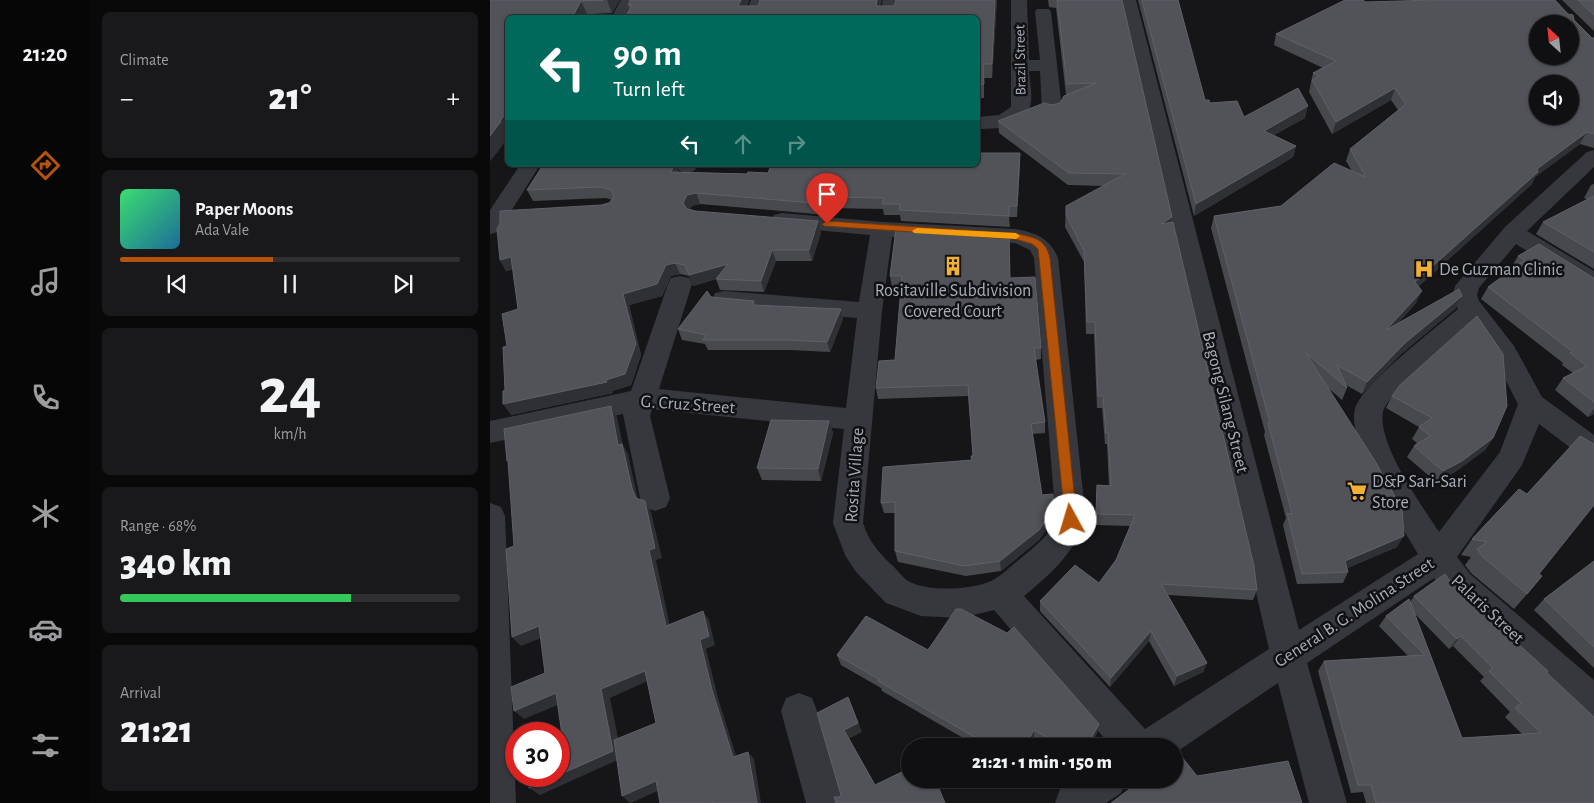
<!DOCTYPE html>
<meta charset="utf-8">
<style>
:root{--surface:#101012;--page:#19191b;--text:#f1f3f6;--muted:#9c9d9f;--line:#303032;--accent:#b45309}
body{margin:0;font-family:"Alegreya Sans",sans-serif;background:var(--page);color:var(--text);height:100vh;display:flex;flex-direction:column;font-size:19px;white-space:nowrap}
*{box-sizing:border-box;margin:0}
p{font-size:16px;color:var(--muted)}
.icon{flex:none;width:28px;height:28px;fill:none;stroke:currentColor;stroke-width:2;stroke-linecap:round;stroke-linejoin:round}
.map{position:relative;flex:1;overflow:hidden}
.panel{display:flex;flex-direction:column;gap:12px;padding:12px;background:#09090a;width:400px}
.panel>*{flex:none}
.hud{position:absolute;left:15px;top:15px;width:475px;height:152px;border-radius:8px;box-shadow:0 1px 4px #0004,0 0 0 1px var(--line);background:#00695c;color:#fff;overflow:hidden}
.needle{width:32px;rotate:333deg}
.fabs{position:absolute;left:1039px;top:15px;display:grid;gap:10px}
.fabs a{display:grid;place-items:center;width:50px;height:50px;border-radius:50%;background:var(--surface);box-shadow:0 1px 4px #0004,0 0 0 1px var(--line);font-size:25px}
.speed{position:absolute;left:15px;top:722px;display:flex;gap:10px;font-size:25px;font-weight:700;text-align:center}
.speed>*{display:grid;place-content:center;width:65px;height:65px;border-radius:50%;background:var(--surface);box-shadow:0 1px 4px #0004,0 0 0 1px var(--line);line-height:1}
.speed .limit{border:8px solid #d22;background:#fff;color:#111}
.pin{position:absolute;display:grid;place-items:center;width:42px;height:42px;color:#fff;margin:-51px -21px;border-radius:50% 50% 50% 0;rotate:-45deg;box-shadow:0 0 5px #0007}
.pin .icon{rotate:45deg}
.me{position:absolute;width:55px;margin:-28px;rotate:354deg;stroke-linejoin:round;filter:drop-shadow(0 0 4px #0008)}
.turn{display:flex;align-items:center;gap:18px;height:105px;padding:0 25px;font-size:22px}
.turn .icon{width:65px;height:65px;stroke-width:2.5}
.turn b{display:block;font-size:35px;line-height:42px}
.lanes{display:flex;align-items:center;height:48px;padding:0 25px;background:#0003;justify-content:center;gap:25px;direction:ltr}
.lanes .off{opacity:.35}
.big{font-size:38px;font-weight:800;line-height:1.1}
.panel .widget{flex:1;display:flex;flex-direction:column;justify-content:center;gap:8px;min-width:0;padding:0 18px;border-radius:8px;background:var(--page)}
.panel .dial{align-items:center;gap:0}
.dial b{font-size:65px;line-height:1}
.song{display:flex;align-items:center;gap:15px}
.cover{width:60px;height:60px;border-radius:8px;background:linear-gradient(135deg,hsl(140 70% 55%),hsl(200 70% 35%))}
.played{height:5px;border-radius:2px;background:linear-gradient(90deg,var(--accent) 45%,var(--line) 45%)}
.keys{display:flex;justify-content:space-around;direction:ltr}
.heat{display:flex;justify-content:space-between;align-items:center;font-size:28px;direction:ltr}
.charge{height:8px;border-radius:4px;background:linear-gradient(90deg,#34c759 68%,var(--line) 0)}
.trip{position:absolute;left:411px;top:738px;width:282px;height:50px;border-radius:25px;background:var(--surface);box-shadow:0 1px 4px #0004,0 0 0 1px var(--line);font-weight:800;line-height:50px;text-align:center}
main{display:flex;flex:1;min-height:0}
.tabs{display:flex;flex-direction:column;width:90px;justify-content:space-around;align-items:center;background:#060607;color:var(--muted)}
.tabs .icon{width:35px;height:35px}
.tabs .current{color:var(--accent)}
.tabs b{font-size:22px;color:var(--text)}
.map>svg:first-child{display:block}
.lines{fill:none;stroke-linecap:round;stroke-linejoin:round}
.minor{fill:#37383d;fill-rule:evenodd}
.wall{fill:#47494d;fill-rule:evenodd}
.shaded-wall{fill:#2f3033}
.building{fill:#525359;stroke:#5f6168;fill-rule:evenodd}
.route{fill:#b45309;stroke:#753606}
.slow{fill:#f59e0b}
.labels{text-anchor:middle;stroke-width:5;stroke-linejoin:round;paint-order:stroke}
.far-street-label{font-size:15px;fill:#a8adb8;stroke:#111113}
.poi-label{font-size:18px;fill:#a8adb8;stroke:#111113;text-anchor:start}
.street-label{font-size:18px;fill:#a8adb8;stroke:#111113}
</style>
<main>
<nav class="tabs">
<b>21:20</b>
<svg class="icon current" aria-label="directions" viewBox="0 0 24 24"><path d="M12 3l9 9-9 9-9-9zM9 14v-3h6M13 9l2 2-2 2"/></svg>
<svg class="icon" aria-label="music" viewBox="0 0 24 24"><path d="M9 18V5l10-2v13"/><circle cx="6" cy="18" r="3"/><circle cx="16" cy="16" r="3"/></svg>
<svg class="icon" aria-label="phone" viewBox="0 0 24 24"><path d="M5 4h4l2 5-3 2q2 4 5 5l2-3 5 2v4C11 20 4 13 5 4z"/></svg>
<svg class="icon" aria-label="climate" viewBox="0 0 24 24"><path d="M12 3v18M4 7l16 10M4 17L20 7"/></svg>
<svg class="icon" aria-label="car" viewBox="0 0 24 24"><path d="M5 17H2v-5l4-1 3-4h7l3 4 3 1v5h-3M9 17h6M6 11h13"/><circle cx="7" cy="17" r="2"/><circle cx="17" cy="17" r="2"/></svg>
<svg class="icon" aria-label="filters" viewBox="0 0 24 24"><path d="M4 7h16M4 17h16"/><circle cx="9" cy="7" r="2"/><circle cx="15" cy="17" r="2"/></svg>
</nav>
<section class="panel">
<div class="widget"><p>Climate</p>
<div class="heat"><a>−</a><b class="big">21°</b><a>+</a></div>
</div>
<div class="widget">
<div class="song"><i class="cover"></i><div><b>Paper Moons</b><p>Ada Vale</p></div></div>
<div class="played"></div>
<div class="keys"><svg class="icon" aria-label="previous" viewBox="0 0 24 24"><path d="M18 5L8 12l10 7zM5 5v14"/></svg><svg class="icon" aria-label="pause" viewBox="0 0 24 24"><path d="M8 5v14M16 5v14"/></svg><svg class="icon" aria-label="next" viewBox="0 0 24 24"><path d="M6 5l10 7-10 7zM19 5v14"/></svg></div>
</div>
<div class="widget dial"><b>24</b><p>km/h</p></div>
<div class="widget"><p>Range · 68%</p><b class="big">340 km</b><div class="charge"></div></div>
<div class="widget"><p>Arrival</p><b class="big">21:21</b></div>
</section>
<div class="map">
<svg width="1104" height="803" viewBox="0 0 1104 803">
<rect width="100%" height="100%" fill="#161618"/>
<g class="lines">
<!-- minor -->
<path class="minor" d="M131,0H147L138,18H121Z
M261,0H277L270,18H253Z
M393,0H409L405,18H389Z
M521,0H537L539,60H550L545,12L547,9H559L561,12L572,109L569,113L562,115L555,113L552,109L550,71H539C540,81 543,98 540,107C534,128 504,129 488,129V117L509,115L521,107Z
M630,0H646L809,630L928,554C910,523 856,443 865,409C872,384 946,328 968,309L963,295L965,286L1015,227L1097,152L1104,150V167L1037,231L1104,271V290L1095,288L1026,244L989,288L987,295L989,301L1024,346L1052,397L1104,435V461L1094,458L1049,424L1032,465L967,557L980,574L1104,680V722L1091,717L956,594L944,578L817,663L857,803H819L788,683L685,753V746H621L504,610L471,618L431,616L396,603L366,572L355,555L343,523L354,429L162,409L160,416L180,498L176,507L165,511L154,507L150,498L133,414L0,443V421L141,391L178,284L181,278L190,276L199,278L202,284L169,389L356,408L367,318L234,307L225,305L222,299L225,293L234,291L369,302L380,235L292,227L284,225L281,220L284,215L292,213L392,222L525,229C545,232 560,238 568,258L596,520C583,554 562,573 534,596L655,729L779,649ZM402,237L525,243L540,250L544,258L566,520C558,537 544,547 530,559C521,566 513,575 503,580C484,590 439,592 420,582C413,578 409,572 403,566C389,553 379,542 373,523L392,311ZM981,326L1004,358L1028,404L1010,452L949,532C931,504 887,444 893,412C894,407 899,401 903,396Z
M30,165H50L8,232L0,234V210Z
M188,165H208L204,171L197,173L190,171L187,167Z
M0,503L11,507L15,516L26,803H0Z
M309,693L322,698L327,711L354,803H316L291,711L296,698Z
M585,779H636L631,793L616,803H565L570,789Z"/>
</g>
<!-- wall -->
<path class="wall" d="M0,0H130L122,13L18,18V138L0,161Z
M138,0H259L257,6H268L270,0H392L390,6H404L406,0H507L502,78H494V98H488V18L140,10L138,5L139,3Z
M558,0H632L682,217V222L767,590L763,600L678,595L717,663L713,672L684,686L659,641L620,687L550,611V601L609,583L626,560L640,526L605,525L607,485L619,486L617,444H615L612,408H607L604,334H596L594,262L575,227L576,206L614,186L578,185L509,133L508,121L570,103L576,95L566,8L559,7Z
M648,0H688L715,100L720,103L754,117L815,118L784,135L806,146L803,157L704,216Z
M1072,0H1104V31Z
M876,2L1084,20L1102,38H1104V148L1090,144L1045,177L1042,184L928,287L926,303L908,323L972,296L966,308L910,355L872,394L856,385L857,388L852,400L837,387L907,547L857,568L858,572L853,583L807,584L793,525L796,518L774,435L775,432L721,228L724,216L791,206L862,171L856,161L860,149L908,110L901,100L842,134L819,92L823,73L833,68L784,45L786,34Z
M530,164L527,217H519L520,227L411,221L410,215H394L393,209L339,208L337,215L210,204L202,206L200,209L205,211L331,233L322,261H286L274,292L230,290L226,279L203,286L199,276L190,274L181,276L172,296L139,305L151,355L141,385L122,391L123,393L21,415L15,390L17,346L28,309L23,269L16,271L10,260L111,205L119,203L122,200L116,198L43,201L37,190L53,165H186L189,172L257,174L278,173Z
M1104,184V269L1046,234L1053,222L1097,199L1094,198L1101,185Z
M406,228L520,278L551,348V359L545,360L555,422V433L542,434L552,495L564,510L563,521L549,540L511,571L476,576L408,562L405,551V513H394L391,503L482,460L483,456L478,396L388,399L386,388L405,360L411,287H402L400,276Z
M1028,256L1104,278V414L1098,417L1065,390L1073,378L1083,373L1072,365L1073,363L991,299L998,287L1023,269L1021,268Z
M221,297L265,305L351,309L353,319L340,352L300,350H218L215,344L192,340L188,329Z
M902,396L1003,438L995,450L965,472L946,482L917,457L924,446L927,443L922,439L929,427L896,408Z
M339,421L343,433L331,481L272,480L267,468Z
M1029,489L1049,574L1037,594L1024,609L981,573L975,565L981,557L971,555L982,539Z
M1104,561V668L1044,610L1054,599Z
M963,585L1057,673L1104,803H876L873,792L861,793L828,671L834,661L918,656L889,626L896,616L920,602L924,596ZM925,614L959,649L963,646L994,677L990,681L1020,712L1015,717L1032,734L972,738Z
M438,650L609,724L607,733L600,746H557L544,739L540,746H487L392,691L391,688L351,665L347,655Z"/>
<!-- shaded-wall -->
<path class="shaded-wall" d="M117,0H130L122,13Z
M251,0H259L253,18L248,6Z
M387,0H392L388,18L386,6Z
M505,0H507L502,78V64Z
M91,1L97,14L95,18H82Z
M905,88L901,100L842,134L846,122Z
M818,106L815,118L771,142L774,131Z
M18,110V138L0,161V136Z
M1097,132L1090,144L1045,177L1042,184L920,294L925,282L1047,169Z
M806,146L803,157L704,216L706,204Z
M530,153V164L527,217V206Z
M184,165H186L189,173L181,172Z
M206,193L210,204L202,206L197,214L193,203L197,195Z
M336,197L339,208L337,215L334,204Z
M682,217L681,229L671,224Z
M328,221L331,233L322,261L319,250Z
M282,250L286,261L274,292L271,281Z
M21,257L28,268L16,271L10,260Z
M185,263L190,274L181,276L172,296L139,305L151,355L141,385L122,391L123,393L21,415L13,404L116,380L133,294L176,265Z
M238,264L226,279L203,286L199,275Z
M932,291L926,303L891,342L896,330Z
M972,296L966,308L910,355L872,394L877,382L915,343Z
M351,309L353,319L340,352L337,342Z
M121,406L127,417L133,445L138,454L148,499L146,498L142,488L128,445Z
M1104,409V414L1098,417Z
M339,421L343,433L331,481L328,469Z
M1003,438L995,450L965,472L946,482L953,471Z
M155,501L161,512L172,558L166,560L182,636L176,626L159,550Z
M564,510L563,521L549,540L511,571L510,561Z
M914,536L907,547L849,572L855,561Z
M213,611L219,620L225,645L216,649L228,698L249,765L243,757L222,690L210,640Z
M49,626L59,635L31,646L22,637Z
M661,631L659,641L620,687L621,678Z
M971,636L963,646L959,649L967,639Z
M717,663L713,672L684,686L687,676Z
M155,671L162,679L120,698L132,758L50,795L39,788L66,776H69L111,689Z
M66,693L75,702L34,719L24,711Z
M362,706L372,732L358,739L354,730Z
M609,724L607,733L600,746H597Z
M544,730V739L540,746H535Z
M258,752L264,759L271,803H267Z
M166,781L174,788L141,803H140L132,796Z"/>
<!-- building -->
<path class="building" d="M0,0H113L91,1L82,18H18V110L10,121H11L0,136Z
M141,0H251L248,6H268L270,0H387L386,6H404L406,0H505L502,64H493L494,84H488V18H135L142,5H138Z
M567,0H632L682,217L671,224L683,222L764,566L767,590L671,584L717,663L687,676L661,631L621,678L550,601L585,565L609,583L626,560L645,515L606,514L607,485L621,486L618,433H616L613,396H608L605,322H597L594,251L576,215V206L635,174L579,173L508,121L554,103L562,105L570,103L574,96L606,83L577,84Z
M652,0H688L715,100H719L720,103L747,101L754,117L808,88L818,106L774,131L806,146L706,204Z
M855,0H872L876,2L944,0H1065L1078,14L1083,15L1084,20L1102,38H1104V134L1097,132L1047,169L1048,172L925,282L932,291L896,330L969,289L972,296L915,343L877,382L847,365L857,388L815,352L885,461L912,509L914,536L855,561L858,572L812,574L797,513L802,514L778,423H780L724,216L791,206L844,163L876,177L860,149L916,104L905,88L846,122L822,80L829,76L823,73L846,61L786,34ZM1048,24H1080V56H1048ZM1048,84H1080V116H1048Z
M1088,0H1104V15Z
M488,153H530L527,206H519V216L409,210L410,204H392L394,198L336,197L334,204L206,193L197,195L193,203L197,209L205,211L328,221L319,250H282L271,281L226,279L238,264L199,275L195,265L185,263L176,265L167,284L133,294L146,344L135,374L116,380L117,382L13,404V391L15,390L13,347L17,346L12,314L28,309L21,257L10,260L7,229L10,223V211L111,205L119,203L124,197L121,190L111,187L37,190L53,165H184L181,172L257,174L258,172L278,173L281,165H488Z
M1104,196V252L1053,222Z
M406,228L519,233L520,278L545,277L551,348H544L555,422L541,424L552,495L563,494L564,510L549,530L510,561L474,566L405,551V502L391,503L393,467L482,460L481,456H483L478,385L386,388L389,361L405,360L412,276H400Z
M1049,244L1102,277L1104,278V402L1073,378L1097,366L1080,353L1083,352L998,287L1035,260L1028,256Z
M217,291L221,297L264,301L263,305L351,309L337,342L297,340H213L216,335L188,329Z
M987,316L1013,354L1017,406L1003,438L972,461L953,471L924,446L940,436L929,427L942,418L902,396L910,385Z
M121,406L128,445L132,444L142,488L146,498L155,501L165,548L159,550L176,626L213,611L219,636L210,640L222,690L243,757L258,752L267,803H224V802L221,803H170L166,781L132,796L124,740L166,723L155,671L111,689L123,751L69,775V751L74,749L66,693L24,711L21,687L55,673L49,626L22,637L16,549L24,546L18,461H17L14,429Z
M281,420L339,421L328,469L267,468Z
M1090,436L1104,444V505L1049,574L1052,576L1037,594L993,557L987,549L997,542L982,539L1029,489L1037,494Z
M1104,561V647L1054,599Z
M955,574L963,585L1058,671L1057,673L1104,717V803H886L881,785H868L834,661L935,655L896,616L919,599L972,738L1051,733L1025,708L1031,703L999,671L1003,668L971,636L967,639L924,596Z
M466,609H471L517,633L524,627L609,724L597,746H573L544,730L535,746H500L388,681L390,680L347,655L376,616L438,650Z
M358,697L368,723L354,730L385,785L420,768V779H445L455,803H346L344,797H349L351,795L327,713Z
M688,752L707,776L798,761L812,803H621L653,779H685V754Z
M39,776H66L39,788Z"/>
<!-- route -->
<path class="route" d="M337,221L525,233C543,238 555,237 560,258L587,520L586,524L581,525L576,524L575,520L548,249L542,244L525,239L334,226L332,224Z"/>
<!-- slow -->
<path class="slow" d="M427,228L526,233L530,236L526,239L424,233L422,231Z"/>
<!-- icons -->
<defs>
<symbol id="building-bare" viewBox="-9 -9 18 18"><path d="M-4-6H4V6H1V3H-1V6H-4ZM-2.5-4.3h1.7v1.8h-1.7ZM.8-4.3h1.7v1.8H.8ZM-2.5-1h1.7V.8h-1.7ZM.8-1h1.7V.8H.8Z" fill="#f2b134" stroke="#111113" stroke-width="2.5" paint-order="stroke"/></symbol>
<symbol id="hospital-bare" viewBox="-9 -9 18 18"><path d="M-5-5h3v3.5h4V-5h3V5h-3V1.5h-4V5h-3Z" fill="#f2b134" stroke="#111113" stroke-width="2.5" paint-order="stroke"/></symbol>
<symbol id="supermarket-bare" viewBox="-9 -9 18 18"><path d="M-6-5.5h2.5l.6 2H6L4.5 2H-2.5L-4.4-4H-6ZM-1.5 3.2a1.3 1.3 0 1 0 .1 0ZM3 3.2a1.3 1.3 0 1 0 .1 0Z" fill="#f2b134" stroke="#111113" stroke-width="2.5" paint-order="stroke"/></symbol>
</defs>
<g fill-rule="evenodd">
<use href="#building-bare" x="449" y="252" width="28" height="28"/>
<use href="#hospital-bare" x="920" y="255" width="28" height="28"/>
<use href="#supermarket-bare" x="853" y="477" width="28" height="28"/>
</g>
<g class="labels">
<!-- far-street labels -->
<g class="far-street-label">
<text transform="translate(530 60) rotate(-91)" y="5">Brazil Street</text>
</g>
<!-- poi labels -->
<g class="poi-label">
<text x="949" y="275">De Guzman Clinic</text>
<text x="463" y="296" text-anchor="middle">Rositaville Subdivision<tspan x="463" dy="21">Covered Court</tspan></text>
<text x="882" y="487">D&amp;P Sari-Sari<tspan x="882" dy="21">Store</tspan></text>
</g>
<!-- street labels -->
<g class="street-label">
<text transform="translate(736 402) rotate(76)" y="6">Bagong Silang Street</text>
<text transform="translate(198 404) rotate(4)" y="6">G. Cruz Street</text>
<text transform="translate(364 475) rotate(-86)" y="6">Rosita Village</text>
<text transform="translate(998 609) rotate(43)" y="6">Palaris Street</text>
<text transform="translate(864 612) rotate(-33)" y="6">General B. G. Molina Street</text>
</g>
</g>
</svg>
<div class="fabs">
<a><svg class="needle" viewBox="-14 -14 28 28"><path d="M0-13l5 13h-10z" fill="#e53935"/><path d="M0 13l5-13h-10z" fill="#9c9d9f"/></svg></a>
<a><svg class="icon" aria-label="sound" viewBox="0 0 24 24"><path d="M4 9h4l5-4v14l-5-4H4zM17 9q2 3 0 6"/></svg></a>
</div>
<div class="speed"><div class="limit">30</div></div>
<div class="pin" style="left:337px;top:224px;background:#d93025"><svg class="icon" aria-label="arrive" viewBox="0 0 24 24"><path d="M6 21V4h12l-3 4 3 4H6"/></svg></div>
<svg class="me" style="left:581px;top:520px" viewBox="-20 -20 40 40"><circle r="19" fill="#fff"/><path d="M0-13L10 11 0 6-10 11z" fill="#b45309"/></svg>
<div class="trip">21:21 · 1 min · 150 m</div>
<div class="hud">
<div class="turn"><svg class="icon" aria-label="left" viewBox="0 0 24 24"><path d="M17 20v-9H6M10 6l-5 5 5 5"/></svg><div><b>90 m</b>Turn left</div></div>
<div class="lanes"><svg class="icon" aria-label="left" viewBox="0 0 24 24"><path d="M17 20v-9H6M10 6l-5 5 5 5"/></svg><svg class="icon off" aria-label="ahead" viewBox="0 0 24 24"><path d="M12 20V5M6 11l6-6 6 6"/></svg><svg class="icon off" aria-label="right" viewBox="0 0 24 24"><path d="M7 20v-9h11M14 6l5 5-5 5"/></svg></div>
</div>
</div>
</main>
